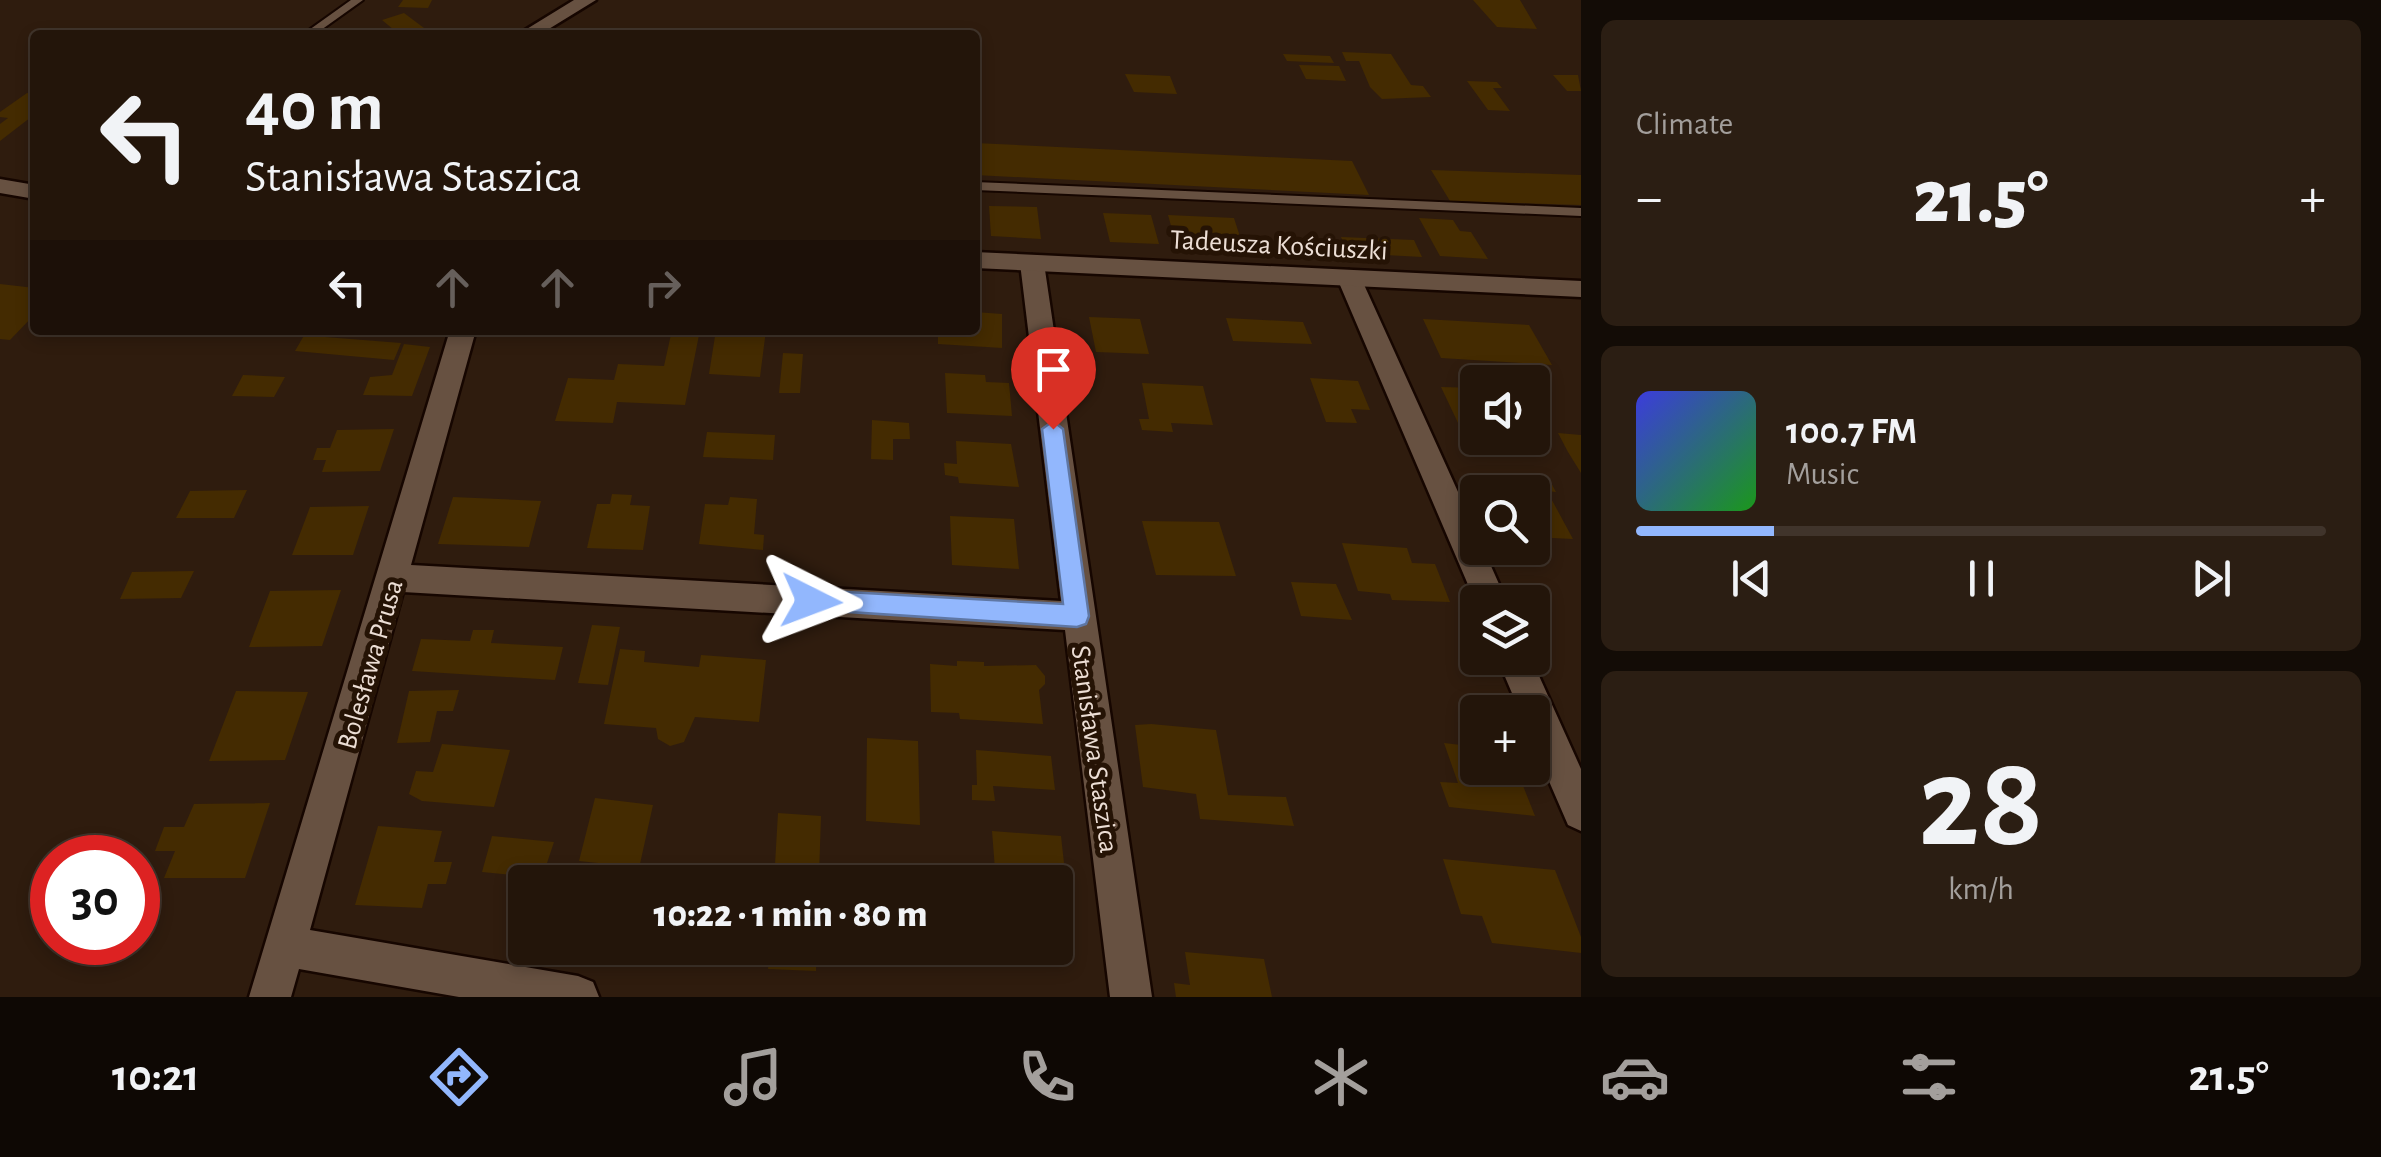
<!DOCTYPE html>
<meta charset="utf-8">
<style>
:root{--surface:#23150a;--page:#2b1e13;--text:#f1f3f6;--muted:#a39f9c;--line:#40342b;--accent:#92b7fd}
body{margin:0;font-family:"Alegreya Sans",sans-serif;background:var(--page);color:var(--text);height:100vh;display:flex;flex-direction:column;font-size:38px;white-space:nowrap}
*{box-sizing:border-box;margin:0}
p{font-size:32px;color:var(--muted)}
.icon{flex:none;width:55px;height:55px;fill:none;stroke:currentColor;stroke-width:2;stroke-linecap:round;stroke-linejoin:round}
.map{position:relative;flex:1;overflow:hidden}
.details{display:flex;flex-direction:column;gap:20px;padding:20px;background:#130c06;width:800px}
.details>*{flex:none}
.top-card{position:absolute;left:30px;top:30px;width:950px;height:305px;border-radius:10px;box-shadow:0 5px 15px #0003,0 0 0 2px var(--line);background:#23150a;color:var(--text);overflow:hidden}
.fabs{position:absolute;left:1460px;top:365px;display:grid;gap:20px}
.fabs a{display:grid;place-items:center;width:90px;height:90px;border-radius:10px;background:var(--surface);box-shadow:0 5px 15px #0003,0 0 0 2px var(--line);font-size:50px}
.speed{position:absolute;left:30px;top:835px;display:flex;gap:20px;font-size:50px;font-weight:700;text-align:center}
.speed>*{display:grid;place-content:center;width:130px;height:130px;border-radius:50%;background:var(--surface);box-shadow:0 5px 15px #0003,0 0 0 2px var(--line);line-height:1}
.speed .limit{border:15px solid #d22;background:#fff;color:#111}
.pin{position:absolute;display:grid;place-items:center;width:85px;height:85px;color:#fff;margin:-102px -42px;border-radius:50% 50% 50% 0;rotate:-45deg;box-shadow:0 0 10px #0007}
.pin .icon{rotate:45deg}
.me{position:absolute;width:110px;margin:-55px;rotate:93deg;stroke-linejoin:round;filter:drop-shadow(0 0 8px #0008)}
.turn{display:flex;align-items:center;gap:35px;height:210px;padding:0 50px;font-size:45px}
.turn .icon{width:130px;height:130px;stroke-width:2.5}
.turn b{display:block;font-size:70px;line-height:85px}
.lanes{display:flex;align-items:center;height:95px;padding:0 50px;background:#0003;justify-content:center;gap:50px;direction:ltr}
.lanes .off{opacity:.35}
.big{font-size:75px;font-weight:800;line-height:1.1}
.details .tile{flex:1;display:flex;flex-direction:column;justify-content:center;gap:15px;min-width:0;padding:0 35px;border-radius:15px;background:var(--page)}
.details .dial{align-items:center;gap:0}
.dial b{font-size:130px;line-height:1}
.song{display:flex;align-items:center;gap:30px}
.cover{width:120px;height:120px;border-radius:15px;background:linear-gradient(135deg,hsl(240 70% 55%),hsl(120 70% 35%))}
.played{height:10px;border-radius:5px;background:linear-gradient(90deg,var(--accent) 20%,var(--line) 20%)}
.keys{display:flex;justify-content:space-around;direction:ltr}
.heat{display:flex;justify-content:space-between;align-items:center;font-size:55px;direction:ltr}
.trip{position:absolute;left:508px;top:865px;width:565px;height:100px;border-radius:10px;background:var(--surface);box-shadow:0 5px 15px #0003,0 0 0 2px var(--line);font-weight:800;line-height:100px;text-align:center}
.tabs{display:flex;height:160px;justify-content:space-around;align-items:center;background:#0e0804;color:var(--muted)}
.tabs .icon{width:70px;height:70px}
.tabs .selected{color:var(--accent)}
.tabs b{font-size:45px;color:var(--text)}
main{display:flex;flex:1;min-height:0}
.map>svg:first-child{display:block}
.building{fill:#442b01}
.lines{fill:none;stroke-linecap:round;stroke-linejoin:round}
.lane-casing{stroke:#160600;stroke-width:4}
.street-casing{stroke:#160600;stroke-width:5}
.secondary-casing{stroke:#160600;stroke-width:5}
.lane{fill:#675141;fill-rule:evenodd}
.street{fill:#675141;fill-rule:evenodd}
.secondary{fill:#675141;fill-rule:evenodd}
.route{fill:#92b7fd;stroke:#5f77a4;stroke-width:2.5}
.labels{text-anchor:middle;stroke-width:10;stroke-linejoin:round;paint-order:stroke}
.street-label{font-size:28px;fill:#ecded5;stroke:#251305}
</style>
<main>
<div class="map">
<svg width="1581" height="997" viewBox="0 0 1581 997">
<rect width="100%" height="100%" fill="#2f1c0e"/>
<!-- building -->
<path class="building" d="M403,0H432L428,8L398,7Z
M1473,0H1520L1537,29L1497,27Z
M404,13L424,28H444L451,34L400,35L382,20Z
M1342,52L1391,54L1411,85L1423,86L1431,97L1382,99L1370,87L1359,61H1346Z
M1283,54L1330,56L1334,63L1287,61Z
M1299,65L1339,66L1346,81L1306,79Z
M1125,74L1170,76L1177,94L1134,92Z
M1553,75H1578L1581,91H1567Z
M1467,81L1497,82L1502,88H1493L1510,111L1488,110Z
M27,93L35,95L31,102H35V114L0,141V124L8,118L0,117V112Z
M975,143L1352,161L1369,195L975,175Z
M1431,170L1581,175V205L1450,201Z
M989,206L1037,207L1041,239L991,236Z
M1103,213L1151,215L1159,244L1110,242Z
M1168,215L1234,218L1242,243L1175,240Z
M1419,218L1453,220L1460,231L1471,232L1488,259L1440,256Z
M1341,237L1414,240L1422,257L1348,253Z
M0,284L35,288V314L10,340L0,339Z
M975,312L1002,314V348L938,344V330H975Z
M1089,317L1140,319L1149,354L1096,352Z
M1226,318L1303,322L1312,344L1233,341Z
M1423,319L1529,325L1552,365L1441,358Z
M672,330H700L685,405L617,402L613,423L555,421L568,378L614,380L618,364L664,366Z
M716,330H766L760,377L709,374Z
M306,332L327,334L325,337L401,343L394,360L295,351Z
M404,344L430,347L412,396L363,395L370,377L392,375Z
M783,353L803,354L800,393H779Z
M945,373L985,375L986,382L1009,383L1012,416L947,413Z
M243,375L285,377L274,397L232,396Z
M1310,378L1358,381L1370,410L1351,409L1357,423L1326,422Z
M1142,383L1203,386L1213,425L1171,423L1173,432L1142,430L1139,419H1149Z
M1441,387L1478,388V426L1459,425Z
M872,420L909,423L910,439H893V460L871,459Z
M394,429L380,471L322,472L326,460H313L317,448H330L337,430Z
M707,432L775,435L773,460L703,457Z
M1558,433L1581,435V473L1568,452Z
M956,441L1011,444L1019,487L959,483L958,477L945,475L944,463L957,464Z
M1508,474L1548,477L1556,492L1547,491L1573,539L1532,537V492H1490L1488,488L1516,489Z
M247,490L234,518H176L190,491Z
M612,494L632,495L630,505L650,506L643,550L587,548L597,504H610Z
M453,497L541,501L529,547L438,544Z
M730,497L757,499L754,534L764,535L763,550L699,544L705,504L728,505Z
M369,506L353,555H292L310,507Z
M950,516L1014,519L1019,569L952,565Z
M1142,521L1219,522L1236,576L1156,575Z
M1342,543L1407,548L1412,563L1435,564L1450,602L1392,600L1390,594L1358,591Z
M194,571L181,598L120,599L132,572Z
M1291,582L1336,584L1352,620L1301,616Z
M341,590L322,646L249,647L270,591Z
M592,625L620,627L608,685L578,683Z
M473,630H494L491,643L563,647L555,680L412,671L421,639L470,641Z
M620,649L645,651L644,662L699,667L701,655L766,660L759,722L695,717L684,742L670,746L658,739L656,728L604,724Z
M957,661L984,662V666L1036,665L1045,676V684L1039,690L1043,724L960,719L959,713L931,712L930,664L957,666Z
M459,690L453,711H437L430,742L397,743L409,691Z
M236,691L308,692L285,760L209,761Z
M1151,724L1216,730L1228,795L1286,797L1294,826L1200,819L1196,794L1143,787L1135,725Z
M867,738L918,741L920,825L866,821Z
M1444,743L1478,747V768H1516L1535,816L1449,807L1440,782L1458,783Z
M442,744L510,750L494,807L422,801L409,794L416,771L433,772Z
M976,750L1051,756L1055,790L993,786L995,801L972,800V785H977Z
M595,798L653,805L636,882H594L598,863L579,861Z
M270,803L245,878H164L175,851H155L164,827H184L194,804Z
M778,813L821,816L819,876L829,878V882H774Z
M378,826L442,831L434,862H452L446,884H428L422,908L355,905Z
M992,831L1061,836L1070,917L1055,916V882H996Z
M492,836L554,842L542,878L482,872Z
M1443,859L1555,870L1581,937V953L1492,943L1482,916L1461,914Z
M770,948H816V971L768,969Z
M1185,952L1264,959L1272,997H1176L1174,983L1190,985Z"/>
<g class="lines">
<defs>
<path id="lane" d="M351,0H363L314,35H302Z
M975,182L1581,208V216L975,190Z"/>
<path id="street" d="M574,0H596L539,35H517Z
M1032,255L1044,263L1152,997H1110L1065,630L403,592L310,930L578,976L593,982L599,997H459L299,969L291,997H249L450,330H476L411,565L1061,601L1020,263Z
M1349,270L1361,278L1478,536V548H1483L1507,602H1478V608L1337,278Z
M1497,658H1531L1581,769V831L1568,825L1532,742V712H1520Z"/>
<path id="secondary" d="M0,179L35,185V199L0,193Z
M975,252L1581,281V297L975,268Z"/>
</defs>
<!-- lane casing -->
<use href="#lane" class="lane-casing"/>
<!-- street casing -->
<use href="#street" class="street-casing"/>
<!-- secondary casing -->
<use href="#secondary" class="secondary-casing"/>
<!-- lane -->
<use href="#lane" class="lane"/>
<!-- street -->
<use href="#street" class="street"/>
<!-- secondary -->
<use href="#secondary" class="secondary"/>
</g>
<!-- route -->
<path class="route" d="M1053,421L1063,429L1089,616L1086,624L1077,627L803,609L799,601L803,593L811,590L1063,604L1042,429Z"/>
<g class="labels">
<!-- street labels -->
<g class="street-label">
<text transform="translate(1279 244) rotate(3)" y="10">Tadeusza Kościuszki</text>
<text transform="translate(369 664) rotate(-74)" y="10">Bolesława Prusa</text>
<text transform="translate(1096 749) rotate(82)" y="10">Stanisława Staszica</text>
</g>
</g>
</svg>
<div class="fabs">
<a><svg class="icon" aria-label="sound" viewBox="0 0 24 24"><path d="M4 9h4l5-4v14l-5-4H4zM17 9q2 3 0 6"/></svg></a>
<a><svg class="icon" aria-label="search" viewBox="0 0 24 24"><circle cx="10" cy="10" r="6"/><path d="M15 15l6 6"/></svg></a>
<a><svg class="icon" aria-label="layers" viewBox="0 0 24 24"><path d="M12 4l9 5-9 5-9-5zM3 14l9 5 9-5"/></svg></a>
<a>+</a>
</div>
<div class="speed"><div class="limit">30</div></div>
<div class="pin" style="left:1053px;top:429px;background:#d93025"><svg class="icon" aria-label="arrive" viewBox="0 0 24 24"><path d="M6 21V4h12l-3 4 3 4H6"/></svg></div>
<svg class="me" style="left:811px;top:601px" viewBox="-20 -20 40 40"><path d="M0-17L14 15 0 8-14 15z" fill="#92b7fd" stroke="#fff" stroke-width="4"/></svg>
<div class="trip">10:22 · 1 min · 80 m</div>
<div class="top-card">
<div class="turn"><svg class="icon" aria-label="left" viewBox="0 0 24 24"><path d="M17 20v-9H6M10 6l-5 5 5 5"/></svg><div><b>40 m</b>Stanisława Staszica</div></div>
<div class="lanes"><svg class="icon" aria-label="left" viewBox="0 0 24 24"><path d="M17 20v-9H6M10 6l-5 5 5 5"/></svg><svg class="icon off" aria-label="ahead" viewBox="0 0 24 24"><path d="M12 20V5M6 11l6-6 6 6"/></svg><svg class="icon off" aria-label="ahead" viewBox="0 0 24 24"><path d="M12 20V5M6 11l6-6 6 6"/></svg><svg class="icon off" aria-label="right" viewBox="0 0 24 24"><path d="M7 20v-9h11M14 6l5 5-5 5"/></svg></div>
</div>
</div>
<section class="details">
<div class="tile"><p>Climate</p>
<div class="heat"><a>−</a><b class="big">21.5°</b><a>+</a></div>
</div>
<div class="tile">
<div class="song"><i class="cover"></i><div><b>100.7 FM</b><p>Music</p></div></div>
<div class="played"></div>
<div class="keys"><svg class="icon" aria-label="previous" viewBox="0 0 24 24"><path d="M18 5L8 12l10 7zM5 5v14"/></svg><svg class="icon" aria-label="pause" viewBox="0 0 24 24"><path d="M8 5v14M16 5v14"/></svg><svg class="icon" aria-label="next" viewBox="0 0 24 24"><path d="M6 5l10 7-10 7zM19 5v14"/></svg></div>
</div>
<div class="tile dial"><b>28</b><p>km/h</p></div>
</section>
</main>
<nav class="tabs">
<b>10:21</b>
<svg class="icon selected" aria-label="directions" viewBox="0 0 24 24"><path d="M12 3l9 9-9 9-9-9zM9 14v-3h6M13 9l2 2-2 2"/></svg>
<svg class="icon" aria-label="music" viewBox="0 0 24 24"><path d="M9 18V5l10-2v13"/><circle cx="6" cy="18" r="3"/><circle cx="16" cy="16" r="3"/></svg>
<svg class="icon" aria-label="phone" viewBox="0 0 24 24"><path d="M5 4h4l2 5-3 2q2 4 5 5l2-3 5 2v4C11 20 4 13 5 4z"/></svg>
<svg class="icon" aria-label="climate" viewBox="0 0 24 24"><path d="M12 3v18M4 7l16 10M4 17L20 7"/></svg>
<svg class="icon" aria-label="car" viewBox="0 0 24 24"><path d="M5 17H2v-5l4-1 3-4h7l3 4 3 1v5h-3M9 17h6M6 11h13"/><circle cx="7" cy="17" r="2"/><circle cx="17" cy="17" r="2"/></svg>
<svg class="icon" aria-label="filters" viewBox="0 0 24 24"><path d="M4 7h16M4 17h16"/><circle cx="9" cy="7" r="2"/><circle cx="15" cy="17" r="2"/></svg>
<b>21.5°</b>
</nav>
